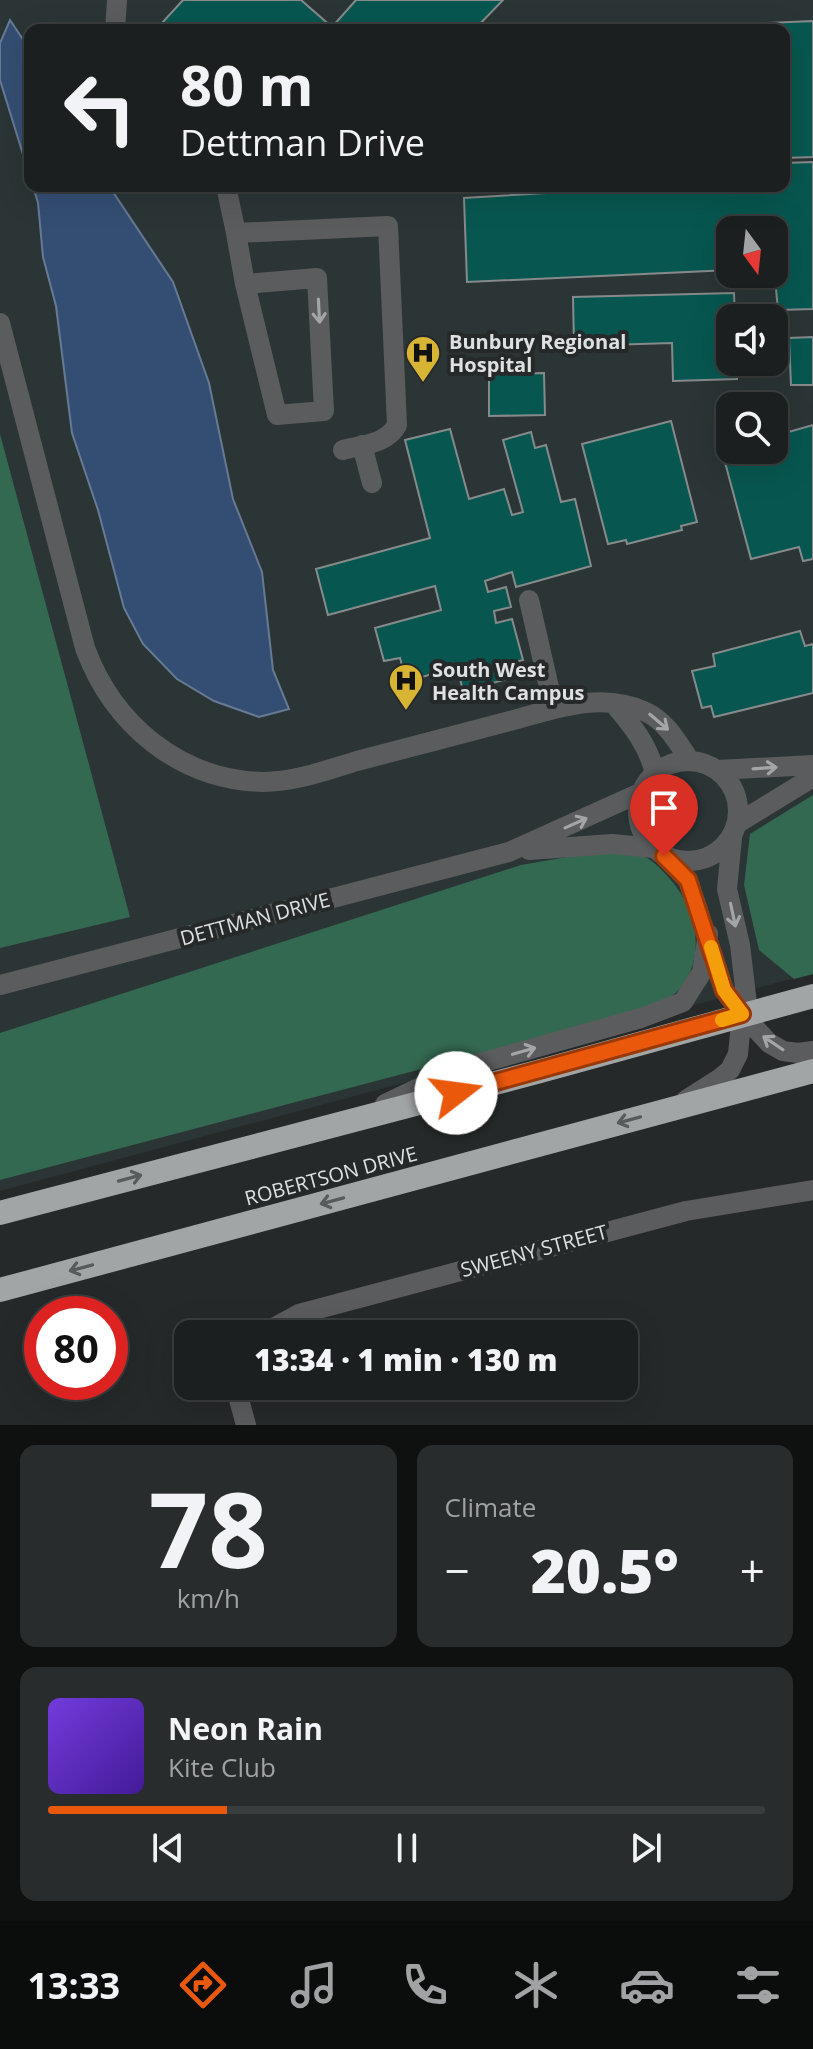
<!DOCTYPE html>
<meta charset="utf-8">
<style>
:root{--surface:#1c1f1f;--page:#292c2c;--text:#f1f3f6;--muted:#a0a2a4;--line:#3a3d3d;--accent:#ea580c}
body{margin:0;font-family:"Open Sans",sans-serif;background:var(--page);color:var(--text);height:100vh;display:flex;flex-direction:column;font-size:30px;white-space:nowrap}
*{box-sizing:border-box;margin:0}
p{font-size:26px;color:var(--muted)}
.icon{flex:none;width:44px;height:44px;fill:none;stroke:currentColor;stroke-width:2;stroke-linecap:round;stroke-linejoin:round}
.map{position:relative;height:1425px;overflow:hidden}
.sheet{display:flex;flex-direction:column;gap:20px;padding:20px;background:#0f1111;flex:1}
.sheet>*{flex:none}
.top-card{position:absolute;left:24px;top:24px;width:766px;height:168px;border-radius:16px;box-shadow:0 8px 32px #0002,0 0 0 2px var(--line);background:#1c1f1f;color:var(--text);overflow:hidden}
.needle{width:52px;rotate:165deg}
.fabs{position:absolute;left:716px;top:216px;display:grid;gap:16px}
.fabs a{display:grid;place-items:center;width:72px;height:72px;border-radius:16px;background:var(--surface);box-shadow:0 8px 32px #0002,0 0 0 2px var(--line);font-size:40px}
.speed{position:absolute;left:24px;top:1296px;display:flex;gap:16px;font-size:40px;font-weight:700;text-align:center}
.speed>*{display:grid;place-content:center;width:104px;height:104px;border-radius:50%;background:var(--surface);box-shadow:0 8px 32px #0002,0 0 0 2px var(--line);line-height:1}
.speed .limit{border:12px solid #d22;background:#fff;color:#111}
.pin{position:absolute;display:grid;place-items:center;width:68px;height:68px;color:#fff;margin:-82px -34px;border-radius:50% 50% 50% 0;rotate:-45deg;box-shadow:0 0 8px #0007}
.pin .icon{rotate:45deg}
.me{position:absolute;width:88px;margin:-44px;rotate:75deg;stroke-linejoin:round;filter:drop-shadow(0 0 6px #0008)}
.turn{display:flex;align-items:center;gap:28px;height:168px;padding:0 24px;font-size:36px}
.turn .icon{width:104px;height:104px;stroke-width:2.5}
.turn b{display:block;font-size:56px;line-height:68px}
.big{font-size:60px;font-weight:800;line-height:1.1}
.sheet .widget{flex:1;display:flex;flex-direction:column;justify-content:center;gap:12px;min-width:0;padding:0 28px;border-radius:16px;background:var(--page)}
.sheet .dial{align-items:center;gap:0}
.dial b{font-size:104px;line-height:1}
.song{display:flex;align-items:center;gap:24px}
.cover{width:96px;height:96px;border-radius:12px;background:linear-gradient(135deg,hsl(260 70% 55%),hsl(260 70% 35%))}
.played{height:8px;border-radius:4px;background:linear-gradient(90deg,var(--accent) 25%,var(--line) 25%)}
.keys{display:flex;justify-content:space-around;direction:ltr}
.heat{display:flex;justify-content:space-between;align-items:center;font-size:44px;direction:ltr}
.sheet .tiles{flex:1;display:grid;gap:20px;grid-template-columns:1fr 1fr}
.widget:last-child{grid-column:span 2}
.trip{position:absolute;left:174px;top:1320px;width:464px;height:80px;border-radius:16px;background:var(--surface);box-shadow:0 8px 32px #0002,0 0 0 2px var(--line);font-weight:800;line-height:80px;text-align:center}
.tabs{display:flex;height:128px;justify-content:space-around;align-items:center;background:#0b0c0c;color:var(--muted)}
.tabs .icon{width:56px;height:56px}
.tabs .selected{color:var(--accent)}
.tabs b{font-size:36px;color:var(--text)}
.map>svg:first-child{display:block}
.built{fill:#2b3536;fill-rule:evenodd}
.forest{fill:#346951}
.water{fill:#344e73;stroke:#677a94;stroke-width:2}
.building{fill:#075750;stroke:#878a8a;stroke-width:2}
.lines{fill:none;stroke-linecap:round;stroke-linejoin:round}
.minor{stroke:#5b5c5d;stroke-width:20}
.highway{stroke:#a2a5a6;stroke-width:24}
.oneway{stroke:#a4a5a6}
.oneway2{stroke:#585b5b}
.route-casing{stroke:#983908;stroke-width:20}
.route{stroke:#ea580c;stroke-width:14}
.slow{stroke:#f59e0b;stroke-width:14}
.labels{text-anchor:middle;stroke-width:8;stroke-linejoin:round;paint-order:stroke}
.poi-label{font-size:20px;font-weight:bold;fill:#dfe1e1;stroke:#262929;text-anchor:start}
.street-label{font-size:20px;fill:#dfe1e1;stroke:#262929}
</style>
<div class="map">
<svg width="813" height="1425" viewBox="0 0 813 1425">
<rect width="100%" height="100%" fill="#262929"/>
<!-- built -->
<path class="built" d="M0,0H813V973L0,1191ZM30,30H784V186H30ZM730,230H774V274H730ZM730,318H774V362H730ZM730,406H774V450H730Z"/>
<!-- forest -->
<path class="forest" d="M0,434L130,917L0,948Z
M813,795V974L794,979L759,950L744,885L750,834Z
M596,852C610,853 627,851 640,855C651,858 661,869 669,878C695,906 707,952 682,986C671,1001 651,1006 634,1013L0,1180V1033L521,865Z"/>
<!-- water -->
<path class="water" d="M10,20L30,50V177L0,80V43Z
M33,186H109L173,282L209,383L233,499L262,572L273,670L289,709L259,717L214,701L177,679L143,644L124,608L98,510L72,433L56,306L43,257L38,203Z"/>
<!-- building -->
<path class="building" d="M183,0H301L332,27L356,0H503L474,30H170L162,23Z
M813,21V157L784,158V30H605Z
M813,162V309L778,310L774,268V230H730V270L467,282L464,198L614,189L784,186V163Z
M734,293L735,318H730V362H736L737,379L673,381L672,343L574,346L573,297Z
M813,337V385H791L789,338Z
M544,373L545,415L489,416V374Z
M671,421L697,522L681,526L682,530L627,544L626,540L608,544L582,444Z
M774,425L778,435L813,425V559L803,561L799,547L751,559L719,440L730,437V450H774Z
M450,429L469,499L504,489L512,515L523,512L503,440L531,432L535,448L546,445L561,502L575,499L591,566L516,587L512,572L485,581L488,592L506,587L511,607L494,611L496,623L512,619L523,660L507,664L511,678L463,691L457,666L416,679L413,666L403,669L400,658L384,661L375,628L441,610L435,586L328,615L316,569L430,538L405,440Z
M800,631L805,646L813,644V693L714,717L711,706L702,708L692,671L715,666L713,654Z"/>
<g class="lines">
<!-- minor -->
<path class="minor" d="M115,30L117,0
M226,186L236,233L388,226L397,425C387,444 362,445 343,450
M236,233L245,284L277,415L324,411L317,278L245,284
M0,323L85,648C113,724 179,780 263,782C295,782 327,770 357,761C408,748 459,734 510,721C555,709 601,691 646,712C667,722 678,743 690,761
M362,445L372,483
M529,600L554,709
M614,704C632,725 649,746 655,774
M638 811a50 50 0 1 1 100 0a50 50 0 1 1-100 0Z
M717,770L813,765
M738,823L813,777
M529,850L612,844L653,848
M665,857L688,880L724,990L742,1014L769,1043L783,1051L798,1053L813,1051
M0,985L509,852L642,792
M686,1100L719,1079L730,1070L738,1054L742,1014L747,1004L740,945L727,889L732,838
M385,1104L456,1070L641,1018L683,1002L702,972L708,934
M262,1334L299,1314L686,1211L813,1190
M238,1386V1396L246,1425"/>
<!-- highway -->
<path class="highway" d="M0,1213L537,1072L813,996
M0,1290L813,1071"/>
</g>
<!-- one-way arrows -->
<defs><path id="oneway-shaft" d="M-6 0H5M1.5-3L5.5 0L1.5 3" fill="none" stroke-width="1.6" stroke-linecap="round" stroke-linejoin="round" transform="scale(2)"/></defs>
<g class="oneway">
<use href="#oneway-shaft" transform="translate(319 311) rotate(87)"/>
<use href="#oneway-shaft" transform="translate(659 722) rotate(40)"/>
<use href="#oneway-shaft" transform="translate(765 768) rotate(-4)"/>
<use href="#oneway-shaft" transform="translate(576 823) rotate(-24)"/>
<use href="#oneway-shaft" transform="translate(733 915) rotate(78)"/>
<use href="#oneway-shaft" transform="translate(773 1043) rotate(-146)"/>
<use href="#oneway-shaft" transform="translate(524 1051) rotate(-16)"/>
</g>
<g class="oneway2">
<use href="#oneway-shaft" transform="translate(629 1120) rotate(165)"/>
<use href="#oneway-shaft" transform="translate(130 1178) rotate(-15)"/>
<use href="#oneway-shaft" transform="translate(332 1201) rotate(165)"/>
<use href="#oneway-shaft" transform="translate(81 1268) rotate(165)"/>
</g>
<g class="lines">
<defs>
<path id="route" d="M456,1093L742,1014L724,990L688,880L664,856"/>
</defs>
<!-- route casing -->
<use href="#route" class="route-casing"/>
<!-- route -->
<use href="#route" class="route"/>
<!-- slow -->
<path class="slow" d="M711,947L724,990L742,1014L722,1020"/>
</g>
<!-- icons -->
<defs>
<symbol id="hospital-pin" viewBox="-11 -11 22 30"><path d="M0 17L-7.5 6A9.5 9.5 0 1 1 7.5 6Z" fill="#d8b434" stroke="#262929"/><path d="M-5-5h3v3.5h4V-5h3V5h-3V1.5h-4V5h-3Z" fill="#111"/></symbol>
</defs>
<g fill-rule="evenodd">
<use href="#hospital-pin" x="403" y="333" width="40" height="54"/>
<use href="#hospital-pin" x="386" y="661" width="40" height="54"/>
</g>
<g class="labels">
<!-- poi labels -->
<g class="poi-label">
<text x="449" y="349">Bunbury Regional<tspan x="449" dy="23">Hospital</tspan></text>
<text x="432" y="677">South West<tspan x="432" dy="23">Health Campus</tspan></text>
</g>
<!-- street labels -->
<g class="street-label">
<text transform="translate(255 919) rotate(-15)" y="7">DETTMAN DRIVE</text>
<text transform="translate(331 1176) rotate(-15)" y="7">ROBERTSON DRIVE</text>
<text transform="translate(534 1251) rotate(-15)" y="7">SWEENY STREET</text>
</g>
</g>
</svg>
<div class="fabs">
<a><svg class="needle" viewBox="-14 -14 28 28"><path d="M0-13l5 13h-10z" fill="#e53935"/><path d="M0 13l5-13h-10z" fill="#a0a2a4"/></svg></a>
<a><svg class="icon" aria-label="sound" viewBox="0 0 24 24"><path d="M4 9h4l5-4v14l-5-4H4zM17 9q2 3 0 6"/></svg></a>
<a><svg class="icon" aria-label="search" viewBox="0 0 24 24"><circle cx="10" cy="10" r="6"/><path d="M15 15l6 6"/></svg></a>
</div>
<div class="speed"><div class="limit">80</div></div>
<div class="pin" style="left:664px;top:856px;background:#d93025"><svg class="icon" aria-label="arrive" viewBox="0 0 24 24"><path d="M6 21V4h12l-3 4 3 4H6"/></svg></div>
<svg class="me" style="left:456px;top:1093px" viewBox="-20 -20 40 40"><circle r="19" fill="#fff"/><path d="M0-13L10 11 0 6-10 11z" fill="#ea580c"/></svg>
<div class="trip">13:34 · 1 min · 130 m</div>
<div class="top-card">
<div class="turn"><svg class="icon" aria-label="left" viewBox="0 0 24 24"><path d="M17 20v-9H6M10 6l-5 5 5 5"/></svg><div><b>80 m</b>Dettman Drive</div></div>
</div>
</div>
<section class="sheet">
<div class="tiles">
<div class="widget dial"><b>78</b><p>km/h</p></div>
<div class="widget"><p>Climate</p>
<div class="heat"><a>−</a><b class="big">20.5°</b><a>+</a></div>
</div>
<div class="widget">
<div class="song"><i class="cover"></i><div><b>Neon Rain</b><p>Kite Club</p></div></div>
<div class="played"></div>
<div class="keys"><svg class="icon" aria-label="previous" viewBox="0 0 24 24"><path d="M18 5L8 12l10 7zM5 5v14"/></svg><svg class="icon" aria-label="pause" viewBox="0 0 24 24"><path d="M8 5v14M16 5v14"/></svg><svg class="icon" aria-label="next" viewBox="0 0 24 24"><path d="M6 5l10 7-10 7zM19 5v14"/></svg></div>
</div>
</div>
</section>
<nav class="tabs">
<b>13:33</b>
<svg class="icon selected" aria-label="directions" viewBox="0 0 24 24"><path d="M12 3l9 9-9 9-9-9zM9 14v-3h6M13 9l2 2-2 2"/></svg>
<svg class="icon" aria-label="music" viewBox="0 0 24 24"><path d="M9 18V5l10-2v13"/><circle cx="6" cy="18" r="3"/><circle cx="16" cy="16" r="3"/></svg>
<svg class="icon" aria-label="phone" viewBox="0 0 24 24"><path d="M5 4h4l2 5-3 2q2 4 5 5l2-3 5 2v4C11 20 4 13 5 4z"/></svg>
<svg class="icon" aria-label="climate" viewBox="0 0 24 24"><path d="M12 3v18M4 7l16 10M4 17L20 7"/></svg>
<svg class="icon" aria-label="car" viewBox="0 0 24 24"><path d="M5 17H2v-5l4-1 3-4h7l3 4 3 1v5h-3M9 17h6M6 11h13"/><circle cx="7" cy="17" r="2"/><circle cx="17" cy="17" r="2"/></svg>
<svg class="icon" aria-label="filters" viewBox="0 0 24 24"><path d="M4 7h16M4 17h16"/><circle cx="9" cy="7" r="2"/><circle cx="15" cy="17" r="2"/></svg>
</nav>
